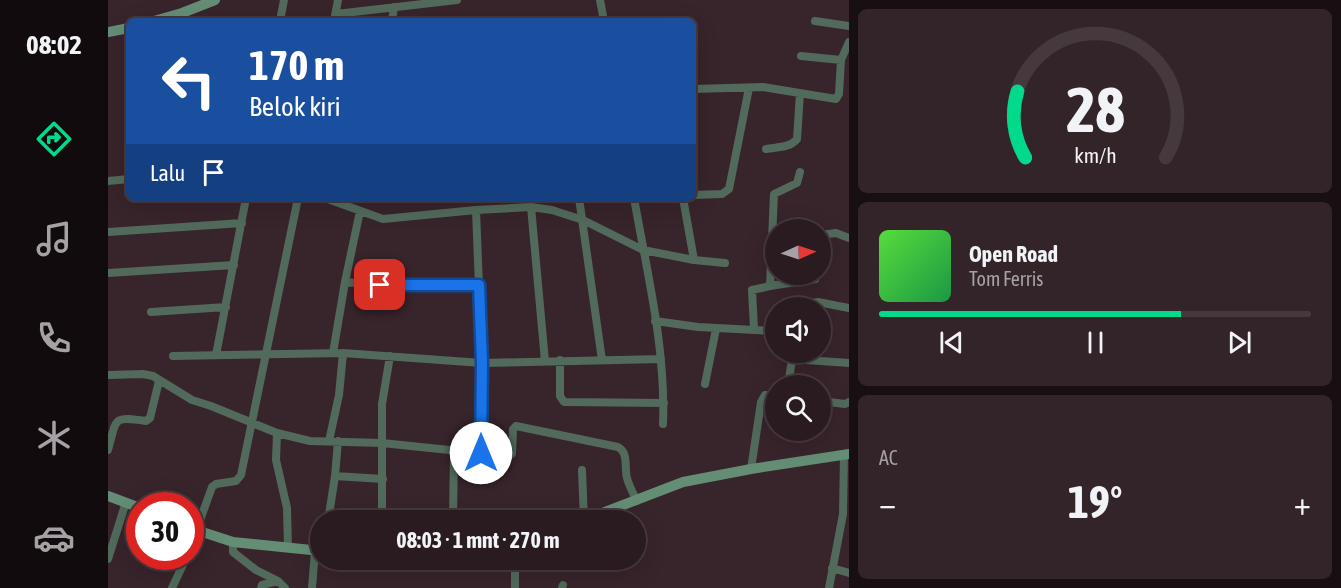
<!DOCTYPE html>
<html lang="id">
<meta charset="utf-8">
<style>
:root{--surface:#2a1b20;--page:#322429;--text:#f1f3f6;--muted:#a5a1a5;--line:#46393e;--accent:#01d98b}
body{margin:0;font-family:"Asap Condensed",sans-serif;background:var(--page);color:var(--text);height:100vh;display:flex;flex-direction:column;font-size:22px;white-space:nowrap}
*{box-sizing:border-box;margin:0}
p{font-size:20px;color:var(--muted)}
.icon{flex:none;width:33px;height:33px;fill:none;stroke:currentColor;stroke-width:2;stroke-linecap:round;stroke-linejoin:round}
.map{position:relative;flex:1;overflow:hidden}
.details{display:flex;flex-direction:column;gap:9px;padding:9px;background:#170f12;width:492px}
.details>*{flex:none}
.hud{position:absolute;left:18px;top:18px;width:570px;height:183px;border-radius:9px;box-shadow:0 6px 24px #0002,0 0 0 2px var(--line);background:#1a4fa0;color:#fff;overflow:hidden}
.needle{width:39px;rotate:87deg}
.controls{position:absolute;left:657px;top:219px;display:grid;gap:12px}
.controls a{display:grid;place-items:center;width:66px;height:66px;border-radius:50%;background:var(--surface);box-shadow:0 6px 24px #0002,0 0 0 2px var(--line);font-size:30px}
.speed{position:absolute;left:18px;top:492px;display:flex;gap:12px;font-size:30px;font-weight:700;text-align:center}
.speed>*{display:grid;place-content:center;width:78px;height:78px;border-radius:50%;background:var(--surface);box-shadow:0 6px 24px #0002,0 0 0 2px var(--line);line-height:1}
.speed .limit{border:9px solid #d22;background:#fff;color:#111}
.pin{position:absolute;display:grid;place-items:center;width:51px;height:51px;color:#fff;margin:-26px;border-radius:12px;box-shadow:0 3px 9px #0006}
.me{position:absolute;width:66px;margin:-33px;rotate:0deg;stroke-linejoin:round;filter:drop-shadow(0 0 4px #0008)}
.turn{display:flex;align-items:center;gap:21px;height:126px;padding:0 24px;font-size:27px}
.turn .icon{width:78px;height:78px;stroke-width:2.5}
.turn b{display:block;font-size:42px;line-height:51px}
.then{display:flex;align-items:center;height:57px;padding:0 24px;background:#0003;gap:12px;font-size:22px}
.big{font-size:45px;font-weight:700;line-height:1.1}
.details .widget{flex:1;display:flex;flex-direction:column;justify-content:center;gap:9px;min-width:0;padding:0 21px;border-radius:9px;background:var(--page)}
.details .dial{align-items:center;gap:0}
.dial svg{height:156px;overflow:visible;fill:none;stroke:var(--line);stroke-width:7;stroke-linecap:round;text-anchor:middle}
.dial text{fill:var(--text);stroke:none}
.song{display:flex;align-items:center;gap:18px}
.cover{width:72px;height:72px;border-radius:9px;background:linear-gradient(135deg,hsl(110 70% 55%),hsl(140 70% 35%))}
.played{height:6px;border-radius:3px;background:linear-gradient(90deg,var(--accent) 70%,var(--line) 70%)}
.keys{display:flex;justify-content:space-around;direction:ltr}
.heat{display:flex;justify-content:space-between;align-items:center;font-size:33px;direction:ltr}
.trip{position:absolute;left:202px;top:510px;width:336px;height:60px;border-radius:30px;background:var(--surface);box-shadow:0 6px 24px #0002,0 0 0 2px var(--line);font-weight:700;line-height:60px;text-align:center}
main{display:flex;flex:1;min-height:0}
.menu{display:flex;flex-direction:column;width:108px;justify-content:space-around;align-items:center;background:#110b0d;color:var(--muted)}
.menu .icon{width:42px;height:42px}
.menu .selected{color:var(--accent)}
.menu b{font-size:27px;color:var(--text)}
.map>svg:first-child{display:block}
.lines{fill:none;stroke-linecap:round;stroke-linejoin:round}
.street{stroke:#516a5b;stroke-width:8}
.secondary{stroke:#648d76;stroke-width:10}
.route-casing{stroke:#114b97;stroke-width:15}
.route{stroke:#1a73e8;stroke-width:10}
</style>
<main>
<nav class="menu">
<b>08:02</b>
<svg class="icon selected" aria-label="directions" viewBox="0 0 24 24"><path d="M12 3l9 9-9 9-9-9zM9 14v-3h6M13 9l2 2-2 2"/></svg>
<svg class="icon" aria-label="music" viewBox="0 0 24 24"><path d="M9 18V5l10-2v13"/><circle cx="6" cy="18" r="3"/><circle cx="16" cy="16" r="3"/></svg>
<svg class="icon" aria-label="phone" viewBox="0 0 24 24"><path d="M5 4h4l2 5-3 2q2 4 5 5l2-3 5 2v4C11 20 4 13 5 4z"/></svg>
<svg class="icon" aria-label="climate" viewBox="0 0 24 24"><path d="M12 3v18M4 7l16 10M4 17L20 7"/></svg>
<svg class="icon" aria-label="car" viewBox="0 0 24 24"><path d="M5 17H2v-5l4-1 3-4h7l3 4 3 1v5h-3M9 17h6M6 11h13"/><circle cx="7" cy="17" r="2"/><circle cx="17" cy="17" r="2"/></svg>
</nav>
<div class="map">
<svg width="741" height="588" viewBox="0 0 741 588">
<rect width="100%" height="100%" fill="#38242b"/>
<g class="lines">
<!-- street -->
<path class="street" d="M492,0L496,21
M228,14L349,0
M172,21L176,0
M226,21L230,0
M284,21L286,7
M707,21L741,26
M693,56L733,60
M585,89L655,87L728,99L731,94L733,60L741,42
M658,149C669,147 682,148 689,139L692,93
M0,181L21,179
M585,195L614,194L621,189L641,88
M217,198L275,219L368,210L423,207L444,210L475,220L535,250L586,260L617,263
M471,198L494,360
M526,198C539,272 558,349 555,424
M575,198L586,260
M423,207L437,361
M368,210L374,363L373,454
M0,232L134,223
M712,235L728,233L741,238
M0,273L126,265
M237,282L290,286L371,285
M662,286L666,194L689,183L692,172
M701,308L704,303L710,302L741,308
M43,312L118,307
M547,321L590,327L668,331
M646,329L644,290L662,286L707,279
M225,353L237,282L252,211
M108,355L138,198
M65,356L235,353L374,363L553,359
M684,359L741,363
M452,360V396L456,402L556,403
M0,375L35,374L45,376L84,400L103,406L169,433L202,441L274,443L399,456L404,454L405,429L408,426L510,447C521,453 516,467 519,478C521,486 525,493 529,501
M597,384L608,329
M680,386L685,352
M712,401L737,404L741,402
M169,433L168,460L179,508L180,548
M221,441L231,395L235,353
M0,450C9,418 4,416 38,421L42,418L51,381
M643,469L653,402L657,395H668
M474,470L476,520
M227,476L275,479
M221,515L227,476L230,441
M274,520V404L282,356
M345,520L346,451
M125,542V552L148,570L170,581
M82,548L104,487L108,484L128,481L133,475L190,198
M0,559L18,502
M407,560V588
M724,568L741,573
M64,588L79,556
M153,588L154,585L170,581L177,588
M204,588L207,551
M454,588L455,585
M721,588L735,514L736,455"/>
<!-- secondary -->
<path class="secondary" d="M46,21L74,13L107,0
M0,32L21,28
M0,496L32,508
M476,520L575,482L643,469L741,454
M82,528L125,542L213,551"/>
</g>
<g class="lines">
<defs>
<path id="route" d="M272,285H371L374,363L373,453"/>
</defs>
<!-- route casing -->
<use href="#route" class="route-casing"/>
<!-- route -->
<use href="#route" class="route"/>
</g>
</svg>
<div class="controls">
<a><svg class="needle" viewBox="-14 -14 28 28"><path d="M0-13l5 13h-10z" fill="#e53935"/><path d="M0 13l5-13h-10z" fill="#a5a1a5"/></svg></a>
<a><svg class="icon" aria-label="sound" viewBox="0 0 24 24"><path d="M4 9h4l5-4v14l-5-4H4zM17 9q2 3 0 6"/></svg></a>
<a><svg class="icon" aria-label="search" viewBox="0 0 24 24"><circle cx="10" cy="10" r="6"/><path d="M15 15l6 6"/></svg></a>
</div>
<div class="speed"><div class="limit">30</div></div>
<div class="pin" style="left:272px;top:285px;background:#d93025"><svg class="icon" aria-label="arrive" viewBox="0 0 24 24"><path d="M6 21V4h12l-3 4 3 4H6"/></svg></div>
<svg class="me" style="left:373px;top:453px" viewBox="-20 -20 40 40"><circle r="19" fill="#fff"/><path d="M0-13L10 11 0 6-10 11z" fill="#1a73e8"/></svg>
<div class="trip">08:03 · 1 mnt · 270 m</div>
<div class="hud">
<div class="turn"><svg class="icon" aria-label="left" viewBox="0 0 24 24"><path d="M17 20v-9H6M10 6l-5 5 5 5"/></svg><div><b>170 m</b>Belok kiri</div></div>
<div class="then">Lalu<svg class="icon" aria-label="arrive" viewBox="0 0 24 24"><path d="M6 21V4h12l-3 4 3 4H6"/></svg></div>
</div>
</div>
<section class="details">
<div class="widget dial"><svg viewBox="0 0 100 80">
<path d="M14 69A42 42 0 1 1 86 69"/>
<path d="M14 69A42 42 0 0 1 10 35" stroke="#01d98b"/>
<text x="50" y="56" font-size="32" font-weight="700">28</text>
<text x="50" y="72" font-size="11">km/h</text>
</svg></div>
<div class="widget">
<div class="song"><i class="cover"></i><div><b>Open Road</b><p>Tom Ferris</p></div></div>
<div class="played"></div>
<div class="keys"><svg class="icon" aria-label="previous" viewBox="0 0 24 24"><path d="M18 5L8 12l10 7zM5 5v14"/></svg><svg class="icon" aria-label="pause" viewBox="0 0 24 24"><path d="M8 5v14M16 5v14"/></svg><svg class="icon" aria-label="next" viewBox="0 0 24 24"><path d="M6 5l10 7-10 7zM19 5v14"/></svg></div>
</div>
<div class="widget"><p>AC</p>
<div class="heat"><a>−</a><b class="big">19°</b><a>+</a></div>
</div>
</section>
</main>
